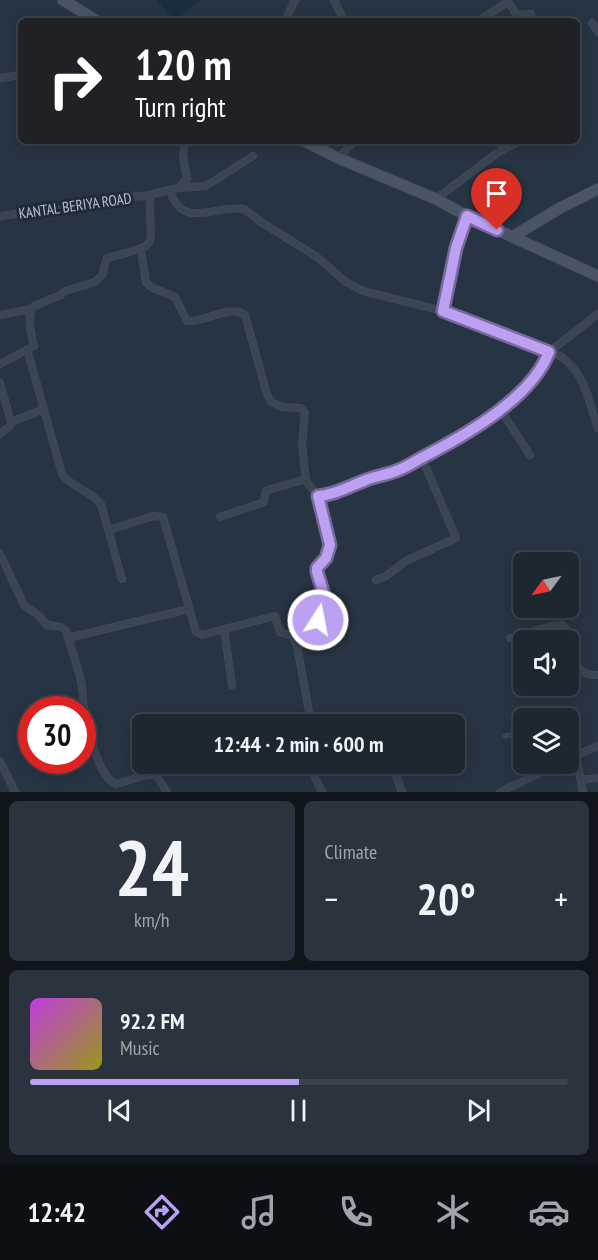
<!DOCTYPE html>
<meta charset="utf-8">
<style>
:root{--surface:#1d2732;--page:#2a333e;--text:#f1f3f6;--muted:#a0a5ac;--line:#3b444d;--accent:#bca0f2}
body{margin:0;font-family:"PT Sans Narrow",sans-serif;background:var(--page);color:var(--text);height:100vh;display:flex;flex-direction:column;font-size:22px;white-space:nowrap}
*{box-sizing:border-box;margin:0}
p{font-size:20px;color:var(--muted)}
.icon{flex:none;width:33px;height:33px;fill:none;stroke:currentColor;stroke-width:2;stroke-linecap:round;stroke-linejoin:round}
.map{position:relative;height:792px;overflow:hidden}
.side{display:flex;flex-direction:column;gap:9px;padding:9px;background:#10151c;flex:1}
.side>*{flex:none}
.guide{position:absolute;left:18px;top:18px;width:562px;height:126px;border-radius:9px;box-shadow:0 3px 15px #0003,0 0 0 2px var(--line);background:#202124;color:#fff;overflow:hidden}
.needle{width:39px;rotate:237deg}
.controls{position:absolute;left:513px;top:552px;display:grid;gap:12px}
.controls a{display:grid;place-items:center;width:66px;height:66px;border-radius:9px;background:var(--surface);box-shadow:0 3px 15px #0003,0 0 0 2px var(--line);font-size:30px}
.speed{position:absolute;left:18px;top:696px;display:flex;gap:12px;font-size:30px;font-weight:700;text-align:center}
.speed>*{display:grid;place-content:center;width:78px;height:78px;border-radius:50%;background:var(--surface);box-shadow:0 3px 15px #0003,0 0 0 2px var(--line);line-height:1}
.speed .limit{border:9px solid #d22;background:#fff;color:#111}
.pin{position:absolute;display:grid;place-items:center;width:51px;height:51px;color:#fff;margin:-62px -26px;border-radius:50% 50% 50% 0;rotate:-45deg;box-shadow:0 0 6px #0007}
.pin .icon{rotate:45deg}
.me{position:absolute;width:66px;margin:-33px;rotate:11deg;stroke-linejoin:round;filter:drop-shadow(0 0 4px #0008)}
.turn{display:flex;align-items:center;gap:21px;height:126px;padding:0 18px;font-size:27px}
.turn .icon{width:78px;height:78px;stroke-width:2.5}
.turn b{display:block;font-size:42px;line-height:51px}
.big{font-size:45px;font-weight:800;line-height:1.1}
.side .widget{flex:1;display:flex;flex-direction:column;justify-content:center;gap:9px;min-width:0;padding:0 21px;border-radius:9px;background:var(--page)}
.side .dial{align-items:center;gap:0}
.dial b{font-size:78px;line-height:1}
.song{display:flex;align-items:center;gap:18px}
.cover{width:72px;height:72px;border-radius:9px;background:linear-gradient(135deg,hsl(290 70% 55%),hsl(60 70% 35%))}
.played{height:6px;border-radius:3px;background:linear-gradient(90deg,var(--accent) 50%,var(--line) 50%)}
.keys{display:flex;justify-content:space-around;direction:ltr}
.heat{display:flex;justify-content:space-between;align-items:center;font-size:33px;direction:ltr}
.side .tiles{flex:1;display:grid;gap:9px;grid-template-columns:1fr 1fr}
.widget:last-child{grid-column:span 2}
.trip{position:absolute;left:132px;top:714px;width:333px;height:60px;border-radius:9px;background:var(--surface);box-shadow:0 3px 15px #0003,0 0 0 2px var(--line);font-weight:800;line-height:60px;text-align:center}
.tab-bar{display:flex;height:96px;justify-content:space-around;align-items:center;background:#0c1014;color:var(--muted)}
.tab-bar .icon{width:42px;height:42px}
.tab-bar .active{color:var(--accent)}
.tab-bar b{font-size:27px;color:var(--text)}
.map>svg:first-child{display:block}
.water{fill:#192c42}
.lines{fill:none;stroke-linecap:round;stroke-linejoin:round}
.lane-casing{stroke:#454f5c;stroke-width:5}
.street-casing{stroke:#454f5c;stroke-width:8}
.secondary-casing{stroke:#454f5c;stroke-width:12}
.lane{stroke:#3b4653;stroke-width:4}
.street{stroke:#3b4653;stroke-width:7}
.secondary{stroke:#495566;stroke-width:10}
.route-casing{stroke:#7a689d;stroke-width:15}
.route{stroke:#bca0f2;stroke-width:10}
.labels{text-anchor:middle;stroke-width:6;stroke-linejoin:round;paint-order:stroke}
.street-label{font-size:15px;fill:#b9c1cd;stroke:#202b38}
</style>
<div class="map">
<svg width="598" height="792" viewBox="0 0 598 792">
<rect width="100%" height="100%" fill="#273443"/>
<!-- water -->
<path class="water" d="M156,0H201L175,20Z"/>
<g class="lines">
<defs>
<path id="lane" d="M505,736L517,734L524,738"/>
<path id="street" d="M334,0L344,21
M507,0L517,15L531,14L532,21
M285,21L295,0
M478,21L508,2
M592,23L598,32
M0,78L21,75
M499,141L503,150
M338,158L355,141
M181,188L206,186L253,156
M170,191C183,231 216,204 244,209L261,222L317,257L346,282L363,291L443,311
M436,199L497,153L520,141
M0,216L89,205L112,198L145,196L178,188L187,179L183,156L185,141
M467,216C457,246 452,278 442,308L443,311L562,357C587,377 588,401 598,428
M141,250L146,283L153,288L175,297L187,321C205,323 229,304 245,315L266,391L271,402L283,407L301,408L305,413L302,444L305,472L306,481L318,496L330,545L326,558L317,568V572L325,598L316,611L322,635L321,637L297,646L311,722
M0,315L31,309
M27,349L62,474C72,488 91,491 101,504L122,579
M0,364L34,346C31,334 26,316 34,306L61,295L65,291L95,282L102,275L107,258C165,243 148,249 150,195
M0,383L11,422V425L0,434
M500,409L530,455
M11,422L44,409
M318,496L328,495L377,476L399,470L473,430L509,402L544,365L549,352L598,314
M220,517L264,502L266,491L271,489L306,479
M109,530L153,516L163,517L196,632L202,635L275,616L280,632L292,636L297,646
M0,554L24,605L38,615L47,625L61,627L66,631C71,648 77,664 81,681C83,692 83,703 85,714C88,731 99,778 116,784L151,774L157,776L167,792
M376,580L386,576L406,561L456,538L422,458
M224,629L232,685
M68,638L189,609
M510,638L548,627L562,625C581,641 564,677 598,675
M576,755L583,792
M568,759L598,746
M0,761L15,792
M309,765L322,792
M394,770L402,792
M581,780L598,778
M500,792L559,764"/>
<path id="secondary" d="M63,0L97,21
M304,141L338,158L436,199L467,216L598,276
M512,237L560,208L598,189"/>
</defs>
<!-- lane casing -->
<use href="#lane" class="lane-casing"/>
<!-- street casing -->
<use href="#street" class="street-casing"/>
<!-- secondary casing -->
<use href="#secondary" class="secondary-casing"/>
<!-- lane -->
<use href="#lane" class="lane"/>
<!-- street -->
<use href="#street" class="street"/>
<!-- secondary -->
<use href="#secondary" class="secondary"/>
</g>
<g class="lines">
<defs>
<path id="route" d="M318,620L316,610L325,598L317,572V568L326,558L330,545L318,496C335,495 350,486 366,480C376,476 386,475 396,471C408,467 418,459 429,454C469,433 532,397 549,352L443,311L456,248L467,216L497,230"/>
</defs>
<!-- route casing -->
<use href="#route" class="route-casing"/>
<!-- route -->
<use href="#route" class="route"/>
</g>
<g class="labels">
<!-- street labels -->
<g class="street-label">
<text transform="translate(75 206) rotate(-8)" y="5">KANTAL BERIYA ROAD</text>
</g>
</g>
</svg>
<div class="controls">
<a><svg class="needle" viewBox="-14 -14 28 28"><path d="M0-13l5 13h-10z" fill="#e53935"/><path d="M0 13l5-13h-10z" fill="#a0a5ac"/></svg></a>
<a><svg class="icon" aria-label="sound" viewBox="0 0 24 24"><path d="M4 9h4l5-4v14l-5-4H4zM17 9q2 3 0 6"/></svg></a>
<a><svg class="icon" aria-label="layers" viewBox="0 0 24 24"><path d="M12 4l9 5-9 5-9-5zM3 14l9 5 9-5"/></svg></a>
</div>
<div class="speed"><div class="limit">30</div></div>
<div class="pin" style="left:497px;top:230px;background:#d93025"><svg class="icon" aria-label="arrive" viewBox="0 0 24 24"><path d="M6 21V4h12l-3 4 3 4H6"/></svg></div>
<svg class="me" style="left:318px;top:620px" viewBox="-20 -20 40 40"><circle r="17" fill="#bca0f2" stroke="#fff" stroke-width="3"/><path d="M0-11L8 9 0 5-8 9z" fill="#fff"/></svg>
<div class="trip">12:44 · 2 min · 600 m</div>
<div class="guide">
<div class="turn"><svg class="icon" aria-label="right" viewBox="0 0 24 24"><path d="M7 20v-9h11M14 6l5 5-5 5"/></svg><div><b>120 m</b>Turn right</div></div>
</div>
</div>
<section class="side">
<div class="tiles">
<div class="widget dial"><b>24</b><p>km/h</p></div>
<div class="widget"><p>Climate</p>
<div class="heat"><a>−</a><b class="big">20°</b><a>+</a></div>
</div>
<div class="widget">
<div class="song"><i class="cover"></i><div><b>92.2 FM</b><p>Music</p></div></div>
<div class="played"></div>
<div class="keys"><svg class="icon" aria-label="previous" viewBox="0 0 24 24"><path d="M18 5L8 12l10 7zM5 5v14"/></svg><svg class="icon" aria-label="pause" viewBox="0 0 24 24"><path d="M8 5v14M16 5v14"/></svg><svg class="icon" aria-label="next" viewBox="0 0 24 24"><path d="M6 5l10 7-10 7zM19 5v14"/></svg></div>
</div>
</div>
</section>
<nav class="tab-bar">
<b>12:42</b>
<svg class="icon active" aria-label="directions" viewBox="0 0 24 24"><path d="M12 3l9 9-9 9-9-9zM9 14v-3h6M13 9l2 2-2 2"/></svg>
<svg class="icon" aria-label="music" viewBox="0 0 24 24"><path d="M9 18V5l10-2v13"/><circle cx="6" cy="18" r="3"/><circle cx="16" cy="16" r="3"/></svg>
<svg class="icon" aria-label="phone" viewBox="0 0 24 24"><path d="M5 4h4l2 5-3 2q2 4 5 5l2-3 5 2v4C11 20 4 13 5 4z"/></svg>
<svg class="icon" aria-label="climate" viewBox="0 0 24 24"><path d="M12 3v18M4 7l16 10M4 17L20 7"/></svg>
<svg class="icon" aria-label="car" viewBox="0 0 24 24"><path d="M5 17H2v-5l4-1 3-4h7l3 4 3 1v5h-3M9 17h6M6 11h13"/><circle cx="7" cy="17" r="2"/><circle cx="17" cy="17" r="2"/></svg>
</nav>
